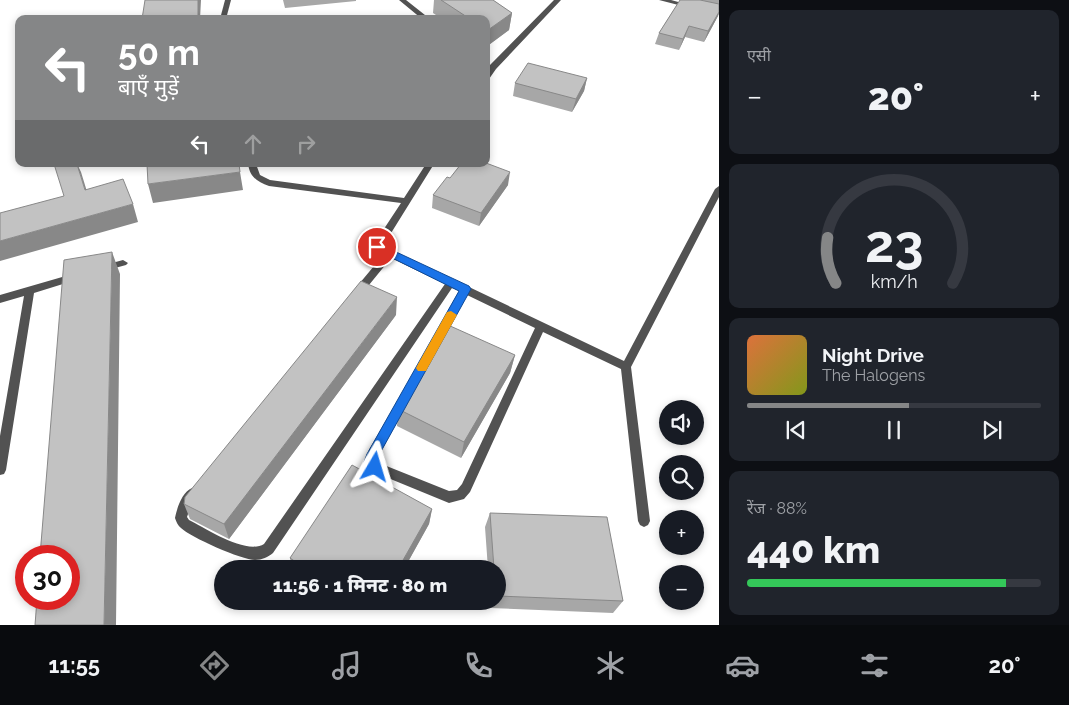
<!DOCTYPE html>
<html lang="hi">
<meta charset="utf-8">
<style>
:root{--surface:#171b24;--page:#20242c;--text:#f1f3f6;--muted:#9ea1a6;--line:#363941;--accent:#858687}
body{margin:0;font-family:Raleway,"Noto Sans Devanagari",sans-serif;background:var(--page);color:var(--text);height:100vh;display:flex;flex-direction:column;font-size:19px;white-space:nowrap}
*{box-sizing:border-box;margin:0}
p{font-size:16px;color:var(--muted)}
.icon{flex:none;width:28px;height:28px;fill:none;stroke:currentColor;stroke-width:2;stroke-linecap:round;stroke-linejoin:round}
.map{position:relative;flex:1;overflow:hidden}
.side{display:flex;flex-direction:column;gap:10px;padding:10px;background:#0d0f14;width:350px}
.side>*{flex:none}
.top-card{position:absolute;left:15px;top:15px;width:475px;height:152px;border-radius:10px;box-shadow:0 2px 8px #0003;background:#858687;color:#fff;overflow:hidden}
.fabs{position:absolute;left:659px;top:400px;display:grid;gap:10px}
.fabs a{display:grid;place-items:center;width:45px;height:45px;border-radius:50%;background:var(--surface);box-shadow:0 2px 8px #0003;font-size:25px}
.speed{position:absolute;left:15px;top:545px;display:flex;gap:10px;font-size:25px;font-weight:700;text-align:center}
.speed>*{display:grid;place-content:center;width:65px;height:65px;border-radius:50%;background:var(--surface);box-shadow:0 2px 8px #0003;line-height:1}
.speed .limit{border:8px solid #d22;background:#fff;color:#111}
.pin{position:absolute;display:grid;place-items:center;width:42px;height:42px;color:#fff;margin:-21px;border:2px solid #fff;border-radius:50%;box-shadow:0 1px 5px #0007}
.me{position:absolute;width:55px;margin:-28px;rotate:7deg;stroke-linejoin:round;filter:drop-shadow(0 0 4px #0008)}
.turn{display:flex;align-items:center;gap:18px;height:105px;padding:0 20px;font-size:22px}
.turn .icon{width:65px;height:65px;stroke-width:2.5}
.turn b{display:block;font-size:35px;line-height:42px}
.lanes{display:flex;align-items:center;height:48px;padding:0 20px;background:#0003;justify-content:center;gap:25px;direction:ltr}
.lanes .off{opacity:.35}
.big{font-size:38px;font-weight:800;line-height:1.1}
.side .widget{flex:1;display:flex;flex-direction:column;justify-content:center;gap:8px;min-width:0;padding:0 18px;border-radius:10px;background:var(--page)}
.side .dial{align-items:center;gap:0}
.dial svg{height:130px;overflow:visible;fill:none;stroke:var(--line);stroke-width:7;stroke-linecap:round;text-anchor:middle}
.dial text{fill:var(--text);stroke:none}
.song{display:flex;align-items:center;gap:15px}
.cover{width:60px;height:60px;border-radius:8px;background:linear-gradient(135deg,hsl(20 70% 55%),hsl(70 70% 35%))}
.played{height:5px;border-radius:2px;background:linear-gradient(90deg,var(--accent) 55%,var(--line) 55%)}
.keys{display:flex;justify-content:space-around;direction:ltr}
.heat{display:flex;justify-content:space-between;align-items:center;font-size:28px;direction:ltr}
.charge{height:8px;border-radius:4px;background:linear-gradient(90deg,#34c759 88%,var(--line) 0)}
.trip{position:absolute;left:214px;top:560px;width:292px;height:50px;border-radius:25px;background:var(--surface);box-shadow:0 2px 8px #0003;font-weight:800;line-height:50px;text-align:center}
.menu{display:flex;height:80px;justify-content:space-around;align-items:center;background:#090b0e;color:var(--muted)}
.menu .icon{width:35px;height:35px}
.menu .current{color:var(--accent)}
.menu b{font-size:22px;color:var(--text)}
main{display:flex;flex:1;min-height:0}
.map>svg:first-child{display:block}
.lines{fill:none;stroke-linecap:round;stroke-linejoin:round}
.lane{fill:#525252;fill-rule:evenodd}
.street{fill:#525252;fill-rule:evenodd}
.wall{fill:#a7a7a7}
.shaded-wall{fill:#888}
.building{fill:#c2c2c2;stroke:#888}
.route{fill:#1a73e8;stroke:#114b97}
.slow{fill:#f59e0b}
</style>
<main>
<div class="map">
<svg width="719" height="625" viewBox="0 0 719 625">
<rect width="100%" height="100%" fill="#fff"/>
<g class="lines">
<!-- lane -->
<path class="lane" d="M225,0H231L226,19H220Z"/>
<!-- street -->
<path class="street" d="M399,0H406L430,19H422Z
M554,0H561L496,69L489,79H486V71L490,65Z
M659,0H671L693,6L690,8Z
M248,164H256L260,175L270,180L404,198L426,164H434L383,246L624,361L715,189L719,186V197L631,367L650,521L648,525L644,527L640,525L638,521L621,369L543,332L470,492L464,499L449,503L371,471L365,462L369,450L414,372L418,371L422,372L423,375L379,455L377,461L379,463L449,491L457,490L462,484L535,328L467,295L431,361H423L422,358L459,291L452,288L273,553C268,557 262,560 255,560C242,560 190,537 181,528C178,526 176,521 175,518C177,508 182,492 192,488L196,490L198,494L189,511L187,517L189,520C207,529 246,555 264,544L445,284L391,258L360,296H354L352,293L354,290L384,254L372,247L401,203L269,186C257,182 250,177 248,164Z
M123,260L128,263L126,265L104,271L99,268L101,266Z
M76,273L81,277L79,279L34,293L6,470L4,474L0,475V436L24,296L0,303V295Z"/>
</g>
<!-- wall -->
<path class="wall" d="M283,0H356V1L285,8Z
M434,0H493L512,13L509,30L486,47V19H442L433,13Z
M680,0H719V14L704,42L685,37L679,50L655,44L659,33Z
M587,78L584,91L572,112L513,96L515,83Z
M450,178L508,185L479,226L432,208L433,195Z
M396,315L229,539L190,519L184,504Z
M515,355L510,373L461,458L397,426L398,409Z
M432,509L429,524L404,569H292L290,558Z
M490,513L623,601L613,613L491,608V601H498V569H488L485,527Z
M373,601H385L382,607Z"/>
<!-- shaded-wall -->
<path class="shaded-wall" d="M198,0H201L200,19H198Z
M719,12L718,16L704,42L708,31Z
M512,13L509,30L486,47L488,30Z
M689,26L685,37L679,50L683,39Z
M587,78L584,91L572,112L576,99Z
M77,164L81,172L92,208L85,190Z
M240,172L243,190L153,203L148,184Z
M510,172L508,185L479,226L481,213Z
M133,204L138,222L0,261V241Z
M112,252L120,274L116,625H104Z
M397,297L396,315L229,539L224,524Z
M515,355L510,373L461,458L464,442Z
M432,509L429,524L404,569H398Z"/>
<!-- building -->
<path class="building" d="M145,0H198V19H142Z
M441,0H493L512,13L488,30L486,29V19H470Z
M680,0H700L719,4V12L708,31L689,26L683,39L659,33Z
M528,63L587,78L576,99L515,83Z
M486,163L510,172L481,213L433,195L447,177L450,178L461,164Z
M54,164H77L85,190L123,179L133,204L0,241V213L64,196Z
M147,164H239L240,172L148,184Z
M112,252L104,625H35L37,599H69V556H40L64,260Z
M361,281L397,297L224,524L184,504L185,497Z
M448,325L515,355L464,442L398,409L432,349Z
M352,465L432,509L398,569H306L290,558Z
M490,513L607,517L623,601L498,596V569H494Z"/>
<!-- route -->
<path class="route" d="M377,243L469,286L471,289L379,455L378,461L382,467L380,472L375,473L371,472L364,462L367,454L459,291L374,249L372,247L374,244Z"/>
<!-- slow -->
<path class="slow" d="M451,311L457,315L426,371H418L416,368L418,364L447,312Z"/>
</svg>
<div class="fabs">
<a><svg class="icon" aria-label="sound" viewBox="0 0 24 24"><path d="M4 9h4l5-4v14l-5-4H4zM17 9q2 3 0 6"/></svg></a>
<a><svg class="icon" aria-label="search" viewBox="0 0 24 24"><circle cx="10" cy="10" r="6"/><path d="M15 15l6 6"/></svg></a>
<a>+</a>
<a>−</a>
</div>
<div class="speed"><div class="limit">30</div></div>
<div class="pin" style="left:377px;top:247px;background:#d93025"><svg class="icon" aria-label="arrive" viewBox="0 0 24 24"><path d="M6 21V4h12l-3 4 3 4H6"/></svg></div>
<svg class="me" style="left:375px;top:467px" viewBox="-20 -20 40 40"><path d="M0-17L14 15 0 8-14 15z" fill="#1a73e8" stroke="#fff" stroke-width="4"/></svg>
<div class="trip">11:56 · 1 मिनट · 80 m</div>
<div class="top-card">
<div class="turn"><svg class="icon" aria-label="left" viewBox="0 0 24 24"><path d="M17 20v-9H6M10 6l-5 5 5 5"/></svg><div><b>50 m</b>बाएँ मुड़ें</div></div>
<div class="lanes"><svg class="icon" aria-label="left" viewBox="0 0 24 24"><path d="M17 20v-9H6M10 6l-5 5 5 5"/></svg><svg class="icon off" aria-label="ahead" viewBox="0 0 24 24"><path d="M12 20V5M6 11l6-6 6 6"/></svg><svg class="icon off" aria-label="right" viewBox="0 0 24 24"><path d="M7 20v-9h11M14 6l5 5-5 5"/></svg></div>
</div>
</div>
<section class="side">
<div class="widget"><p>एसी</p>
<div class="heat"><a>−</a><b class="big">20°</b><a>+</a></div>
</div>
<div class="widget dial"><svg viewBox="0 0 100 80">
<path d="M14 69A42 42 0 1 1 86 69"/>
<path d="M14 69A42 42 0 0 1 9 41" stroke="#858687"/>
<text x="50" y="56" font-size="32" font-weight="700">23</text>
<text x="50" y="72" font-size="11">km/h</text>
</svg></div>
<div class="widget">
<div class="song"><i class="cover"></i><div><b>Night Drive</b><p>The Halogens</p></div></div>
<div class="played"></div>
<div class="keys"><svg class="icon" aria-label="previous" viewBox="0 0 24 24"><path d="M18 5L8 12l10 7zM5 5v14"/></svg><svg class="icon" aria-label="pause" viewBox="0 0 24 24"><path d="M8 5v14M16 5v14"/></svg><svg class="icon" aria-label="next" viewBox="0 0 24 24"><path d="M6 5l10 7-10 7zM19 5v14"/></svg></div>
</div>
<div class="widget"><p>रेंज · 88%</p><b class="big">440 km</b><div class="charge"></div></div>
</section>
</main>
<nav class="menu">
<b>11:55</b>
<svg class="icon current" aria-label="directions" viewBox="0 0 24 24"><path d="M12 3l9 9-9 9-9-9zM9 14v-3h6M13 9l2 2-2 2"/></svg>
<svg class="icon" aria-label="music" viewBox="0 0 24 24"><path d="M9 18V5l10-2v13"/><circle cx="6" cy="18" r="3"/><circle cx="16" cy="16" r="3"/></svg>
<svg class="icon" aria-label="phone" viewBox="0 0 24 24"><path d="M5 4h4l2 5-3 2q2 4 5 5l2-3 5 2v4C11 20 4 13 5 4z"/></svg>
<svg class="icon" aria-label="climate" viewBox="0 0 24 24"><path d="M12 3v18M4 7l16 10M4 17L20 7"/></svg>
<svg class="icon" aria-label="car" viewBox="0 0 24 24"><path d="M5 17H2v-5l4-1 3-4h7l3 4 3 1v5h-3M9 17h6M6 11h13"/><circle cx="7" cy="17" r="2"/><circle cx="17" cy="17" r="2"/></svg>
<svg class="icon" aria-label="filters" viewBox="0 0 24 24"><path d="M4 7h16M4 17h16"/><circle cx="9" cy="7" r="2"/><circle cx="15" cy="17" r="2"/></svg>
<b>20°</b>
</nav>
